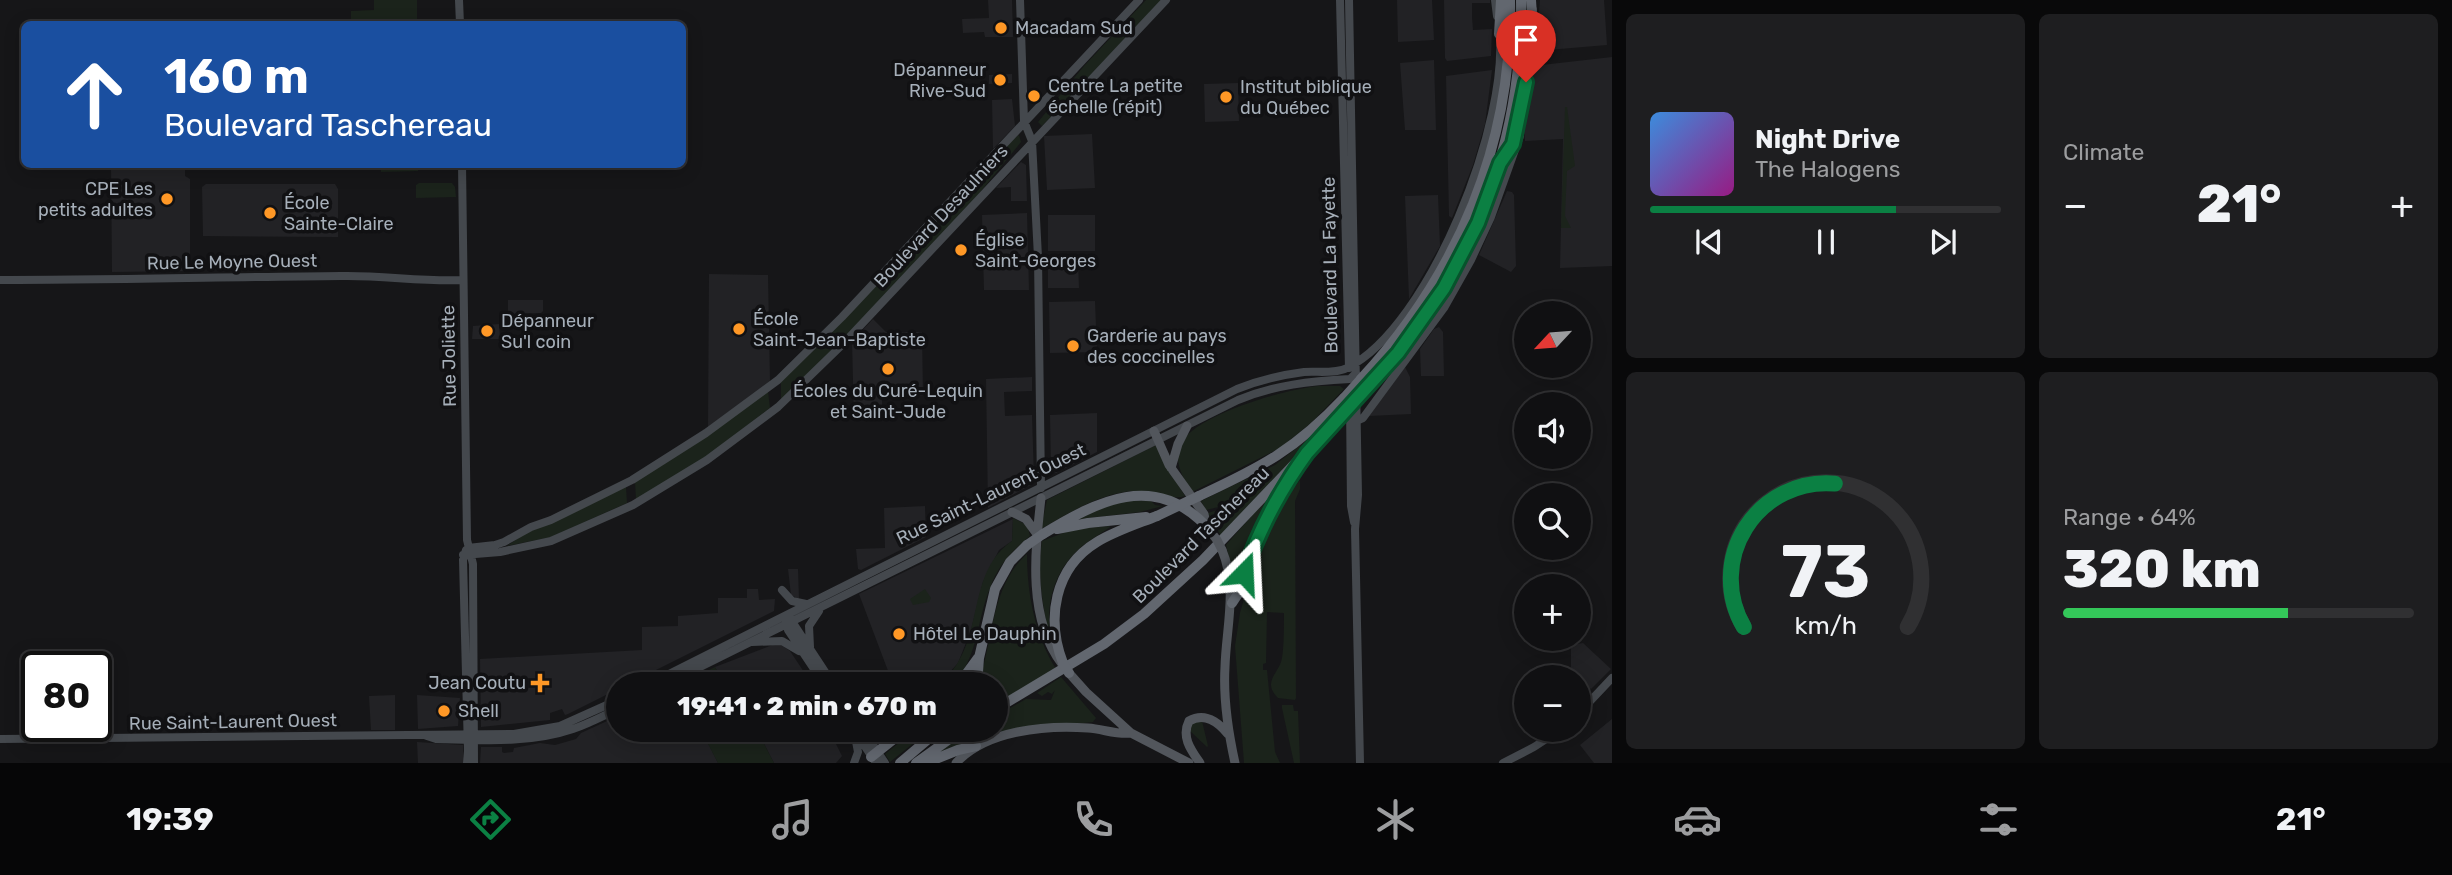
<!DOCTYPE html>
<meta charset="utf-8">
<style>
:root{--surface:#101012;--page:#1e1e20;--text:#f1f3f6;--muted:#9c9d9f;--line:#303032;--accent:#0b8043}
body{margin:0;font-family:Rubik,sans-serif;background:var(--page);color:var(--text);height:100vh;display:flex;flex-direction:column;font-size:26px;white-space:nowrap}
*{box-sizing:border-box;margin:0}
p{font-size:23px;color:var(--muted)}
.icon{flex:none;width:38px;height:38px;fill:none;stroke:currentColor;stroke-width:2;stroke-linecap:round;stroke-linejoin:round}
.map{position:relative;flex:1;overflow:hidden}
.side{display:flex;flex-direction:column;gap:14px;padding:14px;background:#09090a;width:840px}
.side>*{flex:none}
.banner{position:absolute;left:21px;top:21px;width:665px;height:147px;border-radius:10px;box-shadow:0 4px 18px #0003,0 0 0 2px var(--line);background:#1a4fa0;color:#fff;overflow:hidden}
.needle{width:46px;rotate:244deg}
.fabs{position:absolute;left:1514px;top:301px;display:grid;gap:14px}
.fabs a{display:grid;place-items:center;width:77px;height:77px;border-radius:50%;background:var(--surface);box-shadow:0 4px 18px #0003,0 0 0 2px var(--line);font-size:35px}
.speed{position:absolute;left:21px;top:651px;display:flex;gap:14px;font-size:35px;font-weight:700;text-align:center}
.speed>*{display:grid;place-content:center;width:91px;height:91px;border-radius:50%;background:var(--surface);box-shadow:0 4px 18px #0003,0 0 0 2px var(--line);line-height:1}
.speed .limit{border:4px solid #111;border-radius:10px;background:#fff;color:#111}
.pin{position:absolute;display:grid;place-items:center;width:60px;height:60px;color:#fff;margin:-72px -30px;border-radius:50% 50% 50% 0;rotate:-45deg;box-shadow:0 0 7px #0007}
.pin .icon{rotate:45deg}
.me{position:absolute;width:77px;margin:-38px;rotate:21deg;stroke-linejoin:round;filter:drop-shadow(0 0 5px #0008)}
.turn{display:flex;align-items:center;gap:24px;height:147px;padding:0 28px;font-size:32px}
.turn .icon{width:91px;height:91px;stroke-width:2.5}
.turn b{display:block;font-size:49px;line-height:60px}
.big{font-size:52px;font-weight:800;line-height:1.1}
.side .card{flex:1;display:flex;flex-direction:column;justify-content:center;gap:10px;min-width:0;padding:0 24px;border-radius:10px;background:var(--page)}
.side .dial{align-items:center;gap:0}
.dial svg{height:182px;overflow:visible;fill:none;stroke:var(--line);stroke-width:7;stroke-linecap:round;text-anchor:middle}
.dial text{fill:var(--text);stroke:none}
.song{display:flex;align-items:center;gap:21px}
.cover{width:84px;height:84px;border-radius:10px;background:linear-gradient(135deg,hsl(210 70% 55%),hsl(310 70% 35%))}
.played{height:7px;border-radius:4px;background:linear-gradient(90deg,var(--accent) 70%,var(--line) 70%)}
.keys{display:flex;justify-content:space-around;direction:ltr}
.heat{display:flex;justify-content:space-between;align-items:center;font-size:38px;direction:ltr}
.charge{height:10px;border-radius:5px;background:linear-gradient(90deg,#34c759 64%,var(--line) 0)}
.side .tiles{flex:1;display:grid;gap:14px;grid-template-columns:repeat(2,1fr)}
.trip{position:absolute;left:606px;top:672px;width:402px;height:70px;border-radius:35px;background:var(--surface);box-shadow:0 4px 18px #0003,0 0 0 2px var(--line);font-weight:800;line-height:70px;text-align:center}
.menu{display:flex;height:112px;justify-content:space-around;align-items:center;background:#060607;color:var(--muted)}
.menu .icon{width:49px;height:49px}
.menu .active{color:var(--accent)}
.menu b{font-size:32px;color:var(--text)}
main{display:flex;flex:1;min-height:0}
.map>svg:first-child{display:block}
.built{fill:#222225}
.green{fill:#1b231b}
.lines{fill:none;stroke-linecap:round;stroke-linejoin:round}
.secondary{stroke:#44484d;stroke-width:8}
.primary{stroke:#52565c;stroke-width:9}
.highway{stroke:#62676f;stroke-width:10}
.primary-bridge{stroke:#52565c;stroke-width:9}
.highway-bridge{stroke:#62676f;stroke-width:10}
.route-casing{stroke:#07532c;stroke-width:18}
.route{stroke:#0b8043;stroke-width:12}
.poi-dot{fill:#ff9826;stroke:#111113;stroke-width:2.5}
.labels{text-anchor:middle;stroke-width:7;stroke-linejoin:round;paint-order:stroke}
.poi-label{font-size:18px;fill:#a6afb9;stroke:#111113;text-anchor:start}
.street-label{font-size:18px;fill:#a6afb9;stroke:#111113}
</style>
<main>
<div class="map">
<svg width="1612" height="763" viewBox="0 0 1612 763">
<rect width="100%" height="100%" fill="#161618"/>
<!-- built -->
<path class="built" d="M988,0H1012L1013,37H985L984,32L963,33L962,19L989,18Z
M1397,0H1432L1434,40L1398,42Z
M1444,0H1490V3H1472V17L1473,30L1492,29L1491,56L1447,61L1445,58Z
M1540,0H1604L1607,45L1536,51Z
M1612,57V266L1560,268L1563,139L1525,141L1524,126L1533,66Z
M1434,60L1436,130H1405L1400,63Z
M1492,70L1485,124L1473,165L1452,218L1449,216L1446,76Z
M1012,74V83L989,84V75Z
M1238,83L1239,121L1205,122L1204,84Z
M1012,99L1015,126L993,149L992,100Z
M1092,134L1095,188L1047,190L1044,136Z
M1021,162L1026,165L1027,201H1011V187L996,188Z
M111,165H185V176L190,179V271L112,272Z
M206,184H335L338,189V237L203,236L202,187Z
M1507,191L1512,192L1514,195L1516,266L1511,272L1479,255Z
M1438,195L1440,246L1409,299L1405,196Z
M1027,213L1029,290H984L982,215Z
M1048,215H1095V251H1048Z
M1078,261L1079,288H1048V262Z
M709,274L768,275L770,382L708,427Z
M508,300H543V311L541,313L508,314Z
M1095,301L1097,352L1050,353L1049,302Z
M873,319L886,332H922L923,396H882V418L854,420L852,341Z
M499,324L500,339H472L473,326Z
M1439,327L1443,332L1444,376H1421L1420,349L1434,329Z
M1405,367L1410,377L1411,414L1369,416Z
M1032,377V391L1004,392L1005,416L1032,415L1034,479L1031,485L988,508L986,379Z
M1097,413V452L1056,473L1051,469L1050,415Z
M925,506L926,537L861,570L858,569L856,549L885,548L884,508Z
M1013,519L1012,541L999,550L983,582L971,630L958,663L939,684H893L859,594Z
M788,569H798L799,599L791,595Z
M747,589H758L759,600L775,599L774,611L628,684H618V689L568,714L565,715L562,709L550,713V720L481,727L480,659L642,650V627L678,626V616L718,613V598H747Z
M1583,643L1611,669L1591,689L1571,670V645Z
M775,644H780L790,651L812,684H724L715,667Z
M395,695V730H371L369,696Z
M417,695L460,698L458,726L418,729Z
M618,716V730H698L703,740L706,739L718,763H480L481,747H502V752L504,753L513,752L514,748L540,743L555,745L576,739L581,733Z
M1612,719V763H1594L1580,745Z
M747,730H829L842,756L836,763H774L761,738L753,735Z
M417,742L463,745L464,763H418Z"/>
<!-- green -->
<path class="green" d="M374,0H417V24H351V11L374,10Z
M1146,0H1162L1042,126L1038,122L1084,66Z
M1565,107H1567L1575,166L1567,171L1565,216L1571,228H1561Z
M1019,135L1021,142L973,201L846,337L781,402V380L1014,138Z
M381,165H418V171L381,172Z
M419,183H452L455,187L456,197L416,198V185Z
M1318,386H1340L1344,389L1311,423L1280,448L1192,492C1183,478 1174,464 1180,446C1191,415 1287,389 1318,386Z
M768,391L770,408L707,456L636,500L635,481Z
M1322,428L1221,536L1208,513L1233,505L1240,509V502L1247,496L1246,494L1227,505L1206,510L1201,501L1275,465Z
M1156,445L1168,469L1185,496C1173,501 1148,490 1132,491C1099,494 1069,513 1041,529L1047,500Z
M1300,480V489L1295,501L1296,698L1295,700L1278,698C1261,681 1280,673 1282,658C1284,647 1284,625 1284,613L1267,612L1266,663L1263,664V670H1267L1275,752L1280,763H1244L1235,646L1240,613L1249,581L1264,540L1285,499Z
M626,487L627,503L551,537L507,546L524,534Z
M1276,488L1257,529L1237,581L1234,580L1226,545Z
M1129,500L1151,501L1155,505L1163,506L1140,512L1080,519L1079,517L1091,511Z
M1013,518L1027,525L1030,536C1012,551 998,565 990,588C976,622 979,656 953,684H939C945,678 953,671 957,664C982,625 970,570 1012,541Z
M1109,526L1110,527C1099,535 1087,541 1078,550C1055,571 1046,602 1050,632L1048,631C1042,601 1037,570 1042,541L1074,529Z
M1027,554C1027,594 1035,635 1056,669L996,705V684H986L983,680L978,684C994,640 990,587 1027,554Z
M925,589L931,598L929,602L913,605L910,599Z
M715,667L724,684H680Z
M1061,677L1096,718L1093,722L997,733L935,754L972,730H996V716L1026,699L1051,700L1055,690L1052,694L1048,692L1042,696L1037,693Z
M1291,705H1293L1294,711H1298L1300,763H1294L1282,708V705Z
M1202,721L1208,746L1207,747L1189,730L1193,722Z
M698,730H747L753,735L761,738L774,763H718L706,740L704,741Z
M915,730H930L890,762L885,754Z"/>
<g class="lines">
<!-- secondary -->
<path class="secondary" d="M459,0L460,24
M1020,0L1024,121L1032,141L1038,257L1041,488
M1340,0L1349,368
M1349,0L1358,495L1355,529L1360,763
M1495,0L1497,16
M462,164L467,540L473,564L474,763
M0,280C114,280 227,277 341,276C382,275 423,282 463,280
M1350,402L1351,506L1354,522
M1354,422L1363,418L1444,308L1471,260L1491,217L1520,136L1521,117L1533,10
M468,548L495,545L504,542L531,527L551,520L632,480L706,433L778,380L842,317L1139,0
M466,550L463,560L468,751L467,763
M463,555L500,552L551,541L633,505L707,460L778,407L843,344L1166,0
M782,590L792,601L806,604
M791,620L833,684
M786,621L788,630L824,684
M752,642L782,641L799,651
M810,647L809,626L819,611
M649,684L1237,389C1259,380 1281,375 1304,372C1317,371 1335,374 1347,368C1430,327 1511,119 1499,29
M666,684L1238,400C1275,385 1310,381 1350,379L1356,373
M1578,714L1612,678
M854,730L876,763
M863,730L885,763
M427,736L436,739C481,740 529,744 573,729C588,724 603,716 618,709
M0,739L514,734L560,726L618,700
M854,763L858,752L855,736
M1503,763L1534,747L1560,730"/>
<!-- primary -->
<path class="primary" d="M1154,431L1169,465L1204,514L1207,527L1217,540
M1171,468L1178,444L1187,426
M1041,498C1035,552 1027,618 1062,664
M1012,512L1026,519L1037,534
M1222,550C1238,588 1226,628 1225,667C1223,700 1228,731 1235,763
M1069,673L1086,692L1131,733L1189,763
M956,763C986,730 1046,725 1088,728C1103,729 1117,735 1131,733
M1200,763C1191,750 1181,737 1189,721C1205,712 1218,722 1228,734"/>
<!-- highway -->
<path class="highway" d="M1531,0L1532,15
M1499,34L1501,0
M1504,157L1513,144L1521,117
M1361,379C1458,274 1513,143 1510,0
M1362,393C1467,283 1523,153 1521,0
M1199,496C1262,467 1296,449 1344,398
M1057,529L1088,523L1146,517
M1043,534C1097,501 1155,471 1207,527
M1232,603L1238,594L1260,532L1294,470
M1063,663C1046,619 1054,568 1097,542C1115,531 1137,524 1157,516
M959,684L978,658
M973,684L978,672L979,658L995,589L1010,562L1027,545
M996,709L1104,644L1144,614L1203,560L1343,413
M866,730L878,737H895
M871,757L905,730
M900,763L939,730
M916,763L962,730
M926,763L958,750L976,746"/>
<!-- primary-bridge -->
<path class="primary-bridge" d="M1217,540L1222,550"/>
<!-- highway-bridge -->
<path class="highway-bridge" d="M1344,398L1361,379
M1343,413L1362,393
M1157,516L1199,496
M1027,545L1043,534
M1063,663L1069,673"/>
</g>
<g class="lines">
<defs>
<path id="route" d="M1244,573C1259,530 1280,490 1307,453L1398,353L1444,288L1478,223L1500,163L1513,144L1526,82"/>
</defs>
<!-- route casing -->
<use href="#route" class="route-casing"/>
<!-- route -->
<use href="#route" class="route"/>
</g>
<!-- markers -->
<g class="poi-dot">
<circle cx="1001" cy="28" r="7"/>
<circle cx="1000" cy="80" r="7"/>
<circle cx="1034" cy="96" r="7"/>
<circle cx="1226" cy="97" r="7"/>
<circle cx="167" cy="199" r="7"/>
<circle cx="270" cy="213" r="7"/>
<circle cx="961" cy="250" r="7"/>
<circle cx="739" cy="329" r="7"/>
<circle cx="487" cy="331" r="7"/>
<circle cx="1073" cy="346" r="7"/>
<circle cx="888" cy="369" r="7"/>
<circle cx="899" cy="634" r="7"/>
<path d="M536.5 672.5h7v7h7v7h-7v7h-7v-7h-7v-7h7z"/>
<circle cx="444" cy="711" r="7"/>
</g>
<g class="labels">
<!-- poi labels -->
<g class="poi-label">
<text x="1015" y="34">Macadam Sud</text>
<text x="986" y="76" text-anchor="end">Dépanneur<tspan x="986" dy="21">Rive-Sud</tspan></text>
<text x="1048" y="92">Centre La petite<tspan x="1048" dy="21">échelle (répit)</tspan></text>
<text x="1240" y="93">Institut biblique<tspan x="1240" dy="21">du Québec</tspan></text>
<text x="153" y="195" text-anchor="end">CPE Les<tspan x="153" dy="21">petits adultes</tspan></text>
<text x="284" y="209">École<tspan x="284" dy="21">Sainte-Claire</tspan></text>
<text x="975" y="246">Église<tspan x="975" dy="21">Saint-Georges</tspan></text>
<text x="753" y="325">École<tspan x="753" dy="21">Saint-Jean-Baptiste</tspan></text>
<text x="501" y="327">Dépanneur<tspan x="501" dy="21">Su'l coin</tspan></text>
<text x="1087" y="342">Garderie au pays<tspan x="1087" dy="21">des coccinelles</tspan></text>
<text x="888" y="397" text-anchor="middle">Écoles du Curé-Lequin<tspan x="888" dy="21">et Saint-Jude</tspan></text>
<text x="913" y="640">Hôtel Le Dauphin</text>
<text x="526" y="689" text-anchor="end">Jean Coutu</text>
<text x="458" y="717">Shell</text>
</g>
<!-- street labels -->
<g class="street-label">
<text transform="translate(941 216) rotate(-47)" y="6">Boulevard Desaulniers</text>
<text transform="translate(232 262) rotate(-1)" y="6">Rue Le Moyne Ouest</text>
<text transform="translate(1330 265) rotate(-91)" y="6">Boulevard La Fayette</text>
<text transform="translate(449 356) rotate(-91)" y="6">Rue Joliette</text>
<text transform="translate(991 494) rotate(-26)" y="6">Rue Saint-Laurent Ouest</text>
<text transform="translate(1201 535) rotate(-45)" y="6">Boulevard Taschereau</text>
<text transform="translate(233 722) rotate(-1)" y="6">Rue Saint-Laurent Ouest</text>
</g>
</g>
</svg>
<div class="fabs">
<a><svg class="needle" viewBox="-14 -14 28 28"><path d="M0-13l5 13h-10z" fill="#e53935"/><path d="M0 13l5-13h-10z" fill="#9c9d9f"/></svg></a>
<a><svg class="icon" aria-label="sound" viewBox="0 0 24 24"><path d="M4 9h4l5-4v14l-5-4H4zM17 9q2 3 0 6"/></svg></a>
<a><svg class="icon" aria-label="search" viewBox="0 0 24 24"><circle cx="10" cy="10" r="6"/><path d="M15 15l6 6"/></svg></a>
<a>+</a>
<a>−</a>
</div>
<div class="speed"><div class="limit">80</div></div>
<div class="pin" style="left:1526px;top:82px;background:#d93025"><svg class="icon" aria-label="arrive" viewBox="0 0 24 24"><path d="M6 21V4h12l-3 4 3 4H6"/></svg></div>
<svg class="me" style="left:1244px;top:573px" viewBox="-20 -20 40 40"><path d="M0-17L14 15 0 8-14 15z" fill="#0b8043" stroke="#fff" stroke-width="4"/></svg>
<div class="trip">19:41 · 2 min · 670 m</div>
<div class="banner">
<div class="turn"><svg class="icon" aria-label="ahead" viewBox="0 0 24 24"><path d="M12 20V5M6 11l6-6 6 6"/></svg><div><b>160 m</b>Boulevard Taschereau</div></div>
</div>
</div>
<section class="side">
<div class="tiles">
<div class="card">
<div class="song"><i class="cover"></i><div><b>Night Drive</b><p>The Halogens</p></div></div>
<div class="played"></div>
<div class="keys"><svg class="icon" aria-label="previous" viewBox="0 0 24 24"><path d="M18 5L8 12l10 7zM5 5v14"/></svg><svg class="icon" aria-label="pause" viewBox="0 0 24 24"><path d="M8 5v14M16 5v14"/></svg><svg class="icon" aria-label="next" viewBox="0 0 24 24"><path d="M6 5l10 7-10 7zM19 5v14"/></svg></div>
</div>
<div class="card"><p>Climate</p>
<div class="heat"><a>−</a><b class="big">21°</b><a>+</a></div>
</div>
<div class="card dial"><svg viewBox="0 0 100 80">
<path d="M14 69A42 42 0 1 1 86 69"/>
<path d="M14 69A42 42 0 0 1 54 6" stroke="#0b8043"/>
<text x="50" y="56" font-size="32" font-weight="700">73</text>
<text x="50" y="72" font-size="11">km/h</text>
</svg></div>
<div class="card"><p>Range · 64%</p><b class="big">320 km</b><div class="charge"></div></div>
</div>
</section>
</main>
<nav class="menu">
<b>19:39</b>
<svg class="icon active" aria-label="directions" viewBox="0 0 24 24"><path d="M12 3l9 9-9 9-9-9zM9 14v-3h6M13 9l2 2-2 2"/></svg>
<svg class="icon" aria-label="music" viewBox="0 0 24 24"><path d="M9 18V5l10-2v13"/><circle cx="6" cy="18" r="3"/><circle cx="16" cy="16" r="3"/></svg>
<svg class="icon" aria-label="phone" viewBox="0 0 24 24"><path d="M5 4h4l2 5-3 2q2 4 5 5l2-3 5 2v4C11 20 4 13 5 4z"/></svg>
<svg class="icon" aria-label="climate" viewBox="0 0 24 24"><path d="M12 3v18M4 7l16 10M4 17L20 7"/></svg>
<svg class="icon" aria-label="car" viewBox="0 0 24 24"><path d="M5 17H2v-5l4-1 3-4h7l3 4 3 1v5h-3M9 17h6M6 11h13"/><circle cx="7" cy="17" r="2"/><circle cx="17" cy="17" r="2"/></svg>
<svg class="icon" aria-label="filters" viewBox="0 0 24 24"><path d="M4 7h16M4 17h16"/><circle cx="9" cy="7" r="2"/><circle cx="15" cy="17" r="2"/></svg>
<b>21°</b>
</nav>
